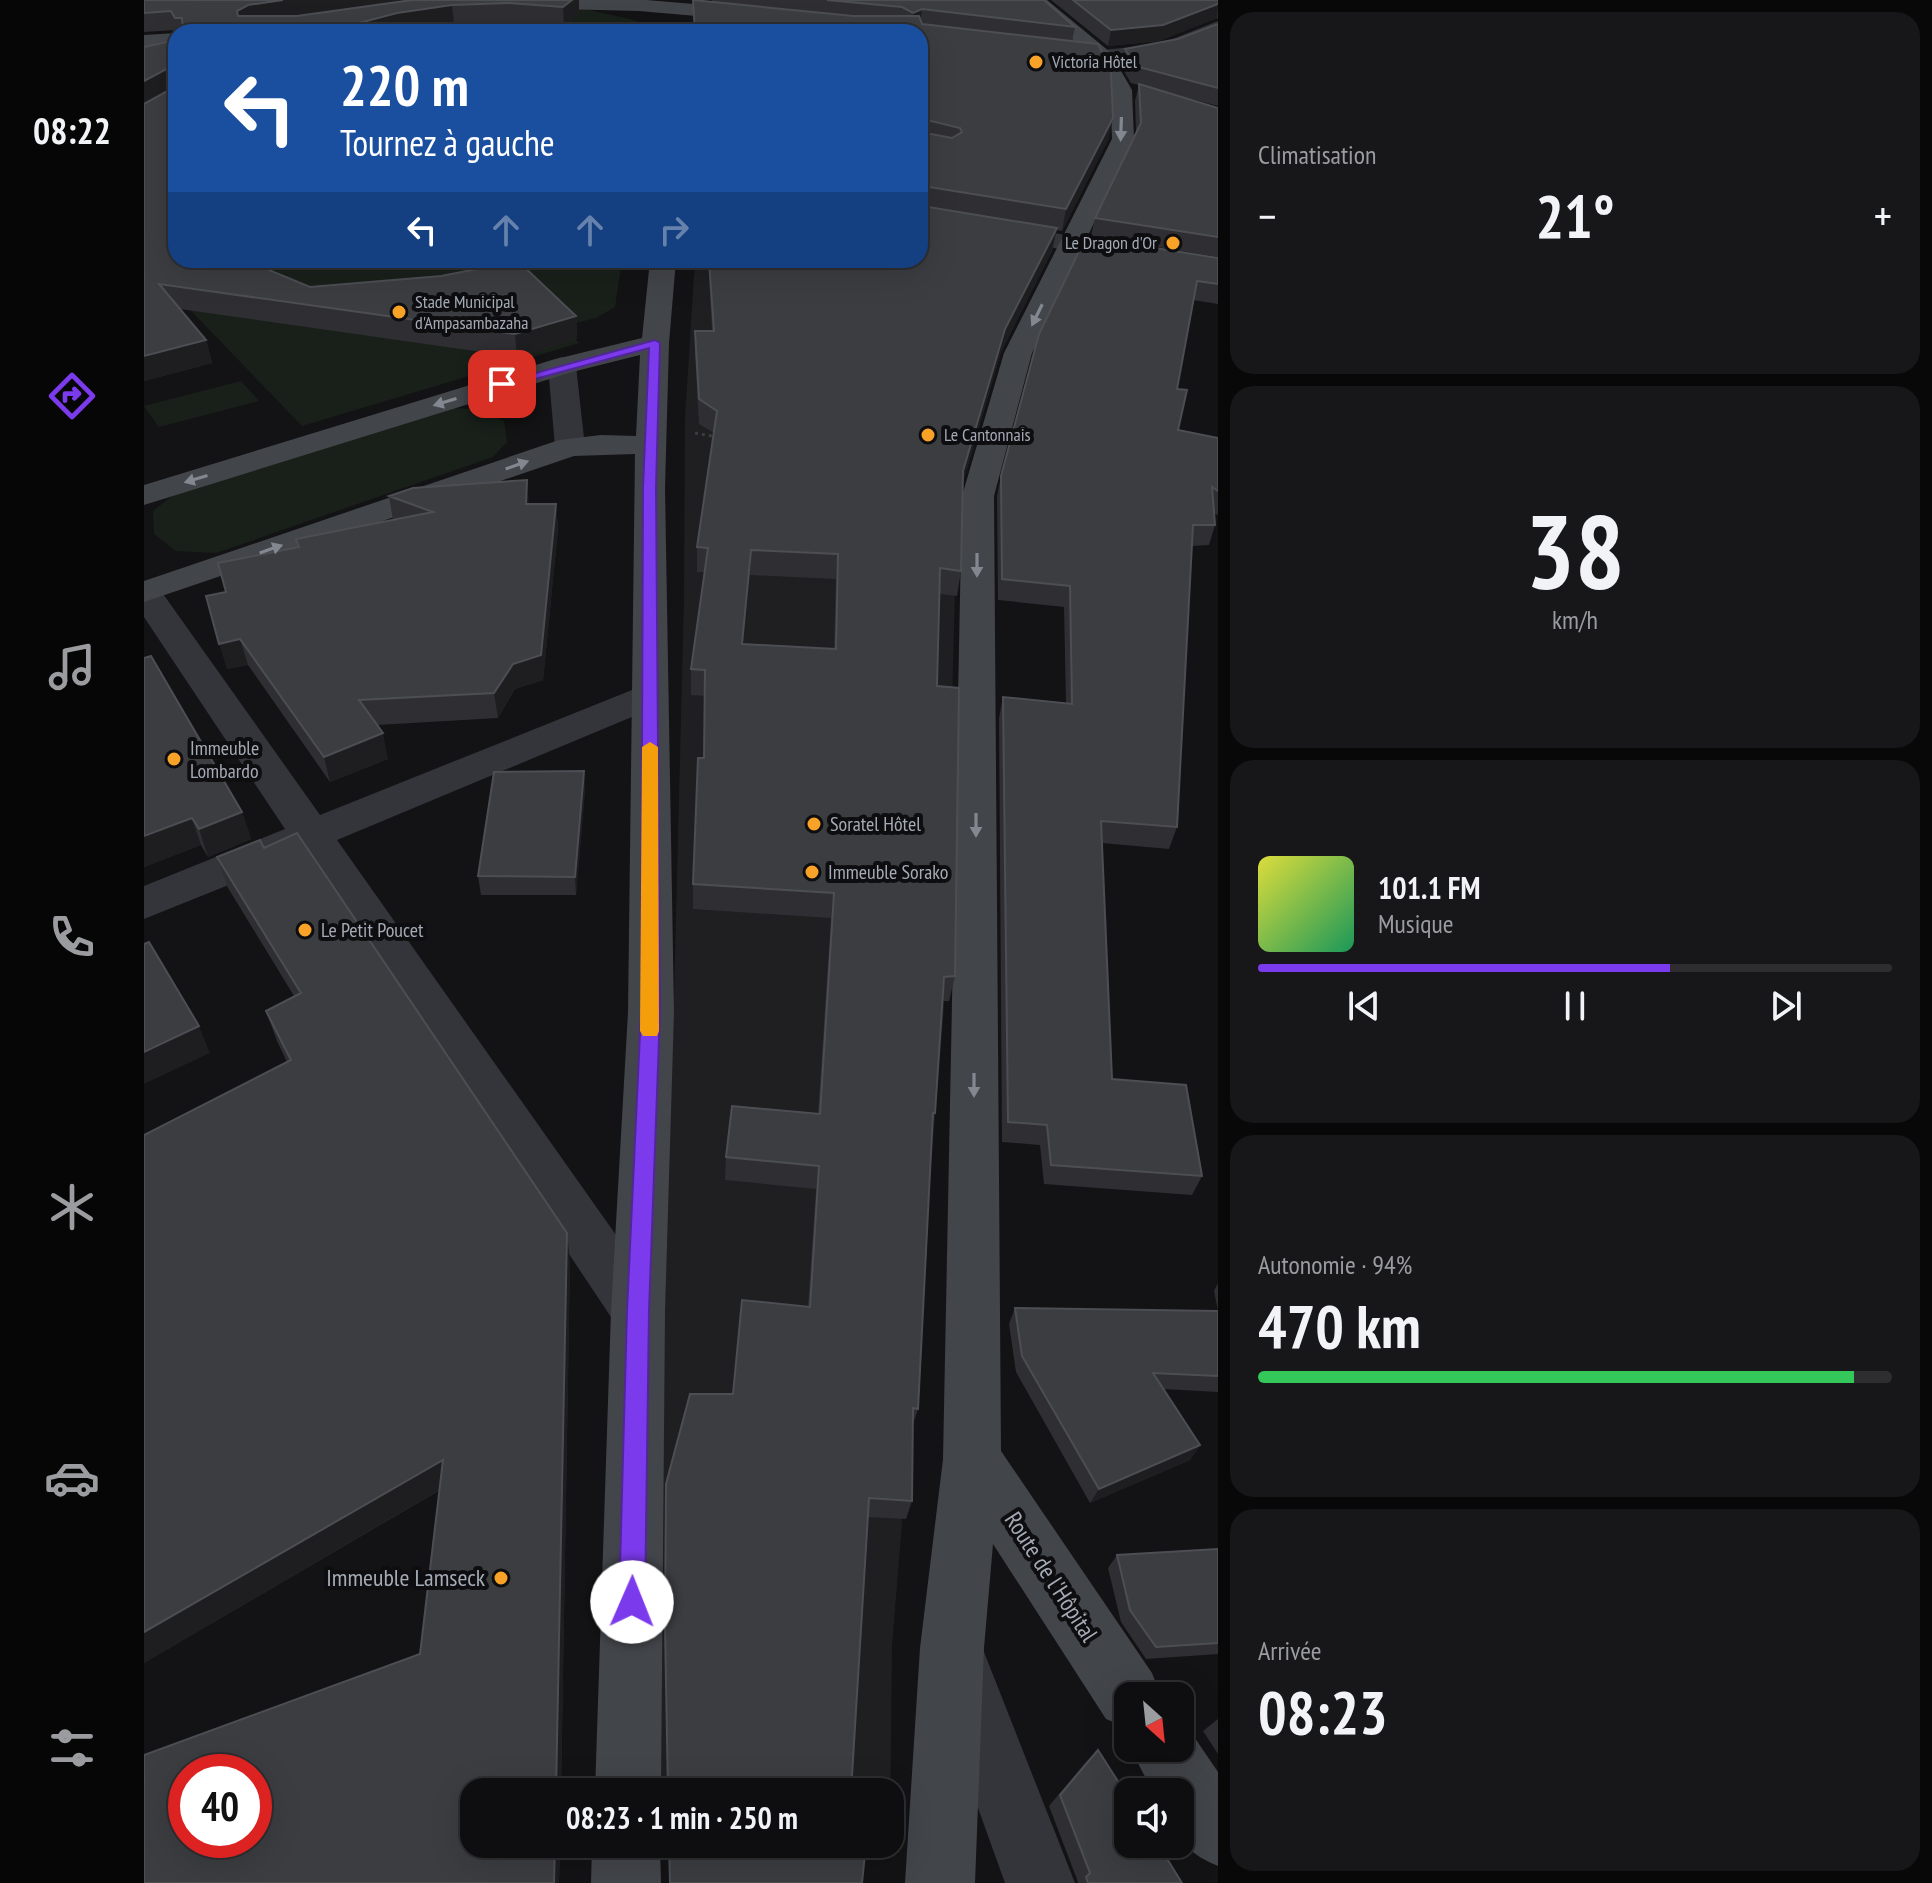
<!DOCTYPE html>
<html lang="fr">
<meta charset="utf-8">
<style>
:root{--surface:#0e0e10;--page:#171719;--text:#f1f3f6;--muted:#9b9c9f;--line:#2e2e30;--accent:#7c3aed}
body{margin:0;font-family:"PT Sans Narrow",sans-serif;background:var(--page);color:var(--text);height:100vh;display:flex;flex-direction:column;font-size:30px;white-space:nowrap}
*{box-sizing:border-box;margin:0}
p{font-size:26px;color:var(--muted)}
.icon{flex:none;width:44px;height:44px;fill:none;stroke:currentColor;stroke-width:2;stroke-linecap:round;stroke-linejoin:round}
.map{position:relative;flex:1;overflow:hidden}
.side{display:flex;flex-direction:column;gap:12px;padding:12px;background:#080809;width:714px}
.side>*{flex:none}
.top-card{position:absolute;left:24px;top:24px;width:760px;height:244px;border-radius:24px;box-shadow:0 8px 32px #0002,0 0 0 2px var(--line);background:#1a4fa0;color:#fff;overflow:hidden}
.needle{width:52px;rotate:153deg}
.buttons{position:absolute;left:970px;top:1682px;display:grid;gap:16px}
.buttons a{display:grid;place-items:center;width:80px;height:80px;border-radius:16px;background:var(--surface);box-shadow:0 8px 32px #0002,0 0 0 2px var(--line);font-size:40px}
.speed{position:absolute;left:24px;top:1754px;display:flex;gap:16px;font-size:40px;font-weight:700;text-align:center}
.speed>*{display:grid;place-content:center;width:104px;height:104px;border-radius:50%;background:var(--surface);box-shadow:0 8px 32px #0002,0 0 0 2px var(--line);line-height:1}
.speed .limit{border:12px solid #d22;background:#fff;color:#111}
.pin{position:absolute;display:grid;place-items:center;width:68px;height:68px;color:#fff;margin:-34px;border-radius:16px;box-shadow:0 4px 12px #0006}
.me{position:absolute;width:88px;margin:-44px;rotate:1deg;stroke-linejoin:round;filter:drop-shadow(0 0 6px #0008)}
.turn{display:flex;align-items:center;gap:28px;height:168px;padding:0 40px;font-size:36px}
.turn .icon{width:104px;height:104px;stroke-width:2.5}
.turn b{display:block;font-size:56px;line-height:68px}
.lanes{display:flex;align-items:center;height:76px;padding:0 40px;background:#0003;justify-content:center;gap:40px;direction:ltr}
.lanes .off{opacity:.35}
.big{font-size:60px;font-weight:800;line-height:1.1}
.side .widget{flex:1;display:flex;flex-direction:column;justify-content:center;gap:12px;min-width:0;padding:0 28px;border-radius:24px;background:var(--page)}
.side .dial{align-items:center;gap:0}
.dial b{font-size:104px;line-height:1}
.song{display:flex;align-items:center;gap:24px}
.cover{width:96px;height:96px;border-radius:12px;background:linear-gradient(135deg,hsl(60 70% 55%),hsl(150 70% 35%))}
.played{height:8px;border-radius:4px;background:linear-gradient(90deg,var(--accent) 65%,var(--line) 65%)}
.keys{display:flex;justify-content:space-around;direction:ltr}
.heat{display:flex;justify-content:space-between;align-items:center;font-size:44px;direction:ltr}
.charge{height:12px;border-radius:6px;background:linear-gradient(90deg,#34c759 94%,var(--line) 0)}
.trip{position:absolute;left:316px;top:1778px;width:444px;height:80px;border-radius:24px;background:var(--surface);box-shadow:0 8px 32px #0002,0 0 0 2px var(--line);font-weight:800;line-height:80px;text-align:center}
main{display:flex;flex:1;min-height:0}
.tabs{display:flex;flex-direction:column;width:144px;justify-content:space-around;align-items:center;background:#060606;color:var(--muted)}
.tabs .icon{width:56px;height:56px}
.tabs .current{color:var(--accent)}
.tabs b{font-size:36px;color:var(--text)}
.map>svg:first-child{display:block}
.built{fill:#1f1f22}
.green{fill:#19201a}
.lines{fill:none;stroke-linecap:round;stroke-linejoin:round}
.path{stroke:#3a3d41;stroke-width:3;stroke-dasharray:3 4;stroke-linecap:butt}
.street{fill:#34353a;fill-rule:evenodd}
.secondary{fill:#42454a;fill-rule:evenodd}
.wall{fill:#2f2f33;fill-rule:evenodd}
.shaded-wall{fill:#1e1e21}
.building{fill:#3b3d41;stroke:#4c4e53;stroke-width:2;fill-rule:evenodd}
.oneway{fill:#828790}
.route{fill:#7c3aed;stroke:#51269a;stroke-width:2}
.slow{fill:#f59e0b}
.poi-dot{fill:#f8a228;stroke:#0e0e10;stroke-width:3}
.labels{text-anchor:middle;stroke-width:8;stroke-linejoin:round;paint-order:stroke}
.far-poi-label{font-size:18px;fill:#a4abb6;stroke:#0e0e10;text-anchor:start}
.poi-label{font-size:20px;fill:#a4abb6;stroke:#0e0e10;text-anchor:start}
.near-street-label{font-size:24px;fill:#a4abb6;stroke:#0e0e10}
.near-poi-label{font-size:24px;fill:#a4abb6;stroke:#0e0e10;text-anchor:end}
</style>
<main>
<nav class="tabs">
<b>08:22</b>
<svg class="icon current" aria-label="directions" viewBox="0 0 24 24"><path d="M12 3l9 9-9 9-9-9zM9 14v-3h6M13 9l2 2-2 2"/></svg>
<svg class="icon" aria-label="music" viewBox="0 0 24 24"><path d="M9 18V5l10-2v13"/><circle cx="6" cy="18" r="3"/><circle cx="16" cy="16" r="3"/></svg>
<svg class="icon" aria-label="phone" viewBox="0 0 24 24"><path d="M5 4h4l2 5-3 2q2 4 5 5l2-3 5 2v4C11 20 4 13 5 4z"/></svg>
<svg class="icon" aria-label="climate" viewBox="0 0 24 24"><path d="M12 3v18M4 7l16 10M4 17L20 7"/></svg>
<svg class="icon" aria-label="car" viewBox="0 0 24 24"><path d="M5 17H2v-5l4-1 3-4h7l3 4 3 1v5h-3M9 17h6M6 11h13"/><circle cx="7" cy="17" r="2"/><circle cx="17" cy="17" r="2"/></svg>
<svg class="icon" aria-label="filters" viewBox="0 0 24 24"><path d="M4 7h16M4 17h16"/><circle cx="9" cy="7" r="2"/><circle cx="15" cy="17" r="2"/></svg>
</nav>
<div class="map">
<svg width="1074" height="1883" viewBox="0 0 1074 1883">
<rect width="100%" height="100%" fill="#131315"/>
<!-- built -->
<path class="built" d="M877,0L906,231L825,415L813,513L800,1008L748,1646L746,1826V1792H504L500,1512L529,1039L540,598L541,417L551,260H776V32Z"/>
<!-- green -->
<path class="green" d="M427,6L486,19L520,32H163Z
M0,228L32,260H478L471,307L452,318L419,326L435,343L158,426L0,262Z
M97,381L115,401L15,427L0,406Z
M300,408L333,409L360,421L363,442L349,457L72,553L32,551L10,534L9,511L32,493Z"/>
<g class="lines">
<!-- path -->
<path class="path" d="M551,433L573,437"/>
<!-- street -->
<path class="street" d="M1074,21V35C1051,46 968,77 949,56L959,50L1016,44Z
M776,211L1074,260V276L776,225Z
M418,357L428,360L432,366L441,447L437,454L426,456L415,454L411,447L404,366L408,360Z
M0,581L12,584L176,815L493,688L506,684L519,688L525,696L519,704L193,840L513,1293L521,1311L513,1329L494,1336L475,1329L159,855L0,919V886L141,829L0,617Z
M816,1637L838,1647L931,1883H861L784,1669L794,1647Z"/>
<!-- secondary -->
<path class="secondary" d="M368,0H502L610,9L620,15L610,21L495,11L376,8L369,6Z
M883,0H903L966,52L988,90L990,139L888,353L850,496L857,1451L1008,1673L1017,1696H984V1728L962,1719L849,1544L840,1648L831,1883H761L776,1648L799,1459L818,496L860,353L968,139L966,90L951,59Z
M32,33V45L0,47V35Z
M506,260H532L525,343L521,488L530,1012L521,1311L517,1792H451L467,1311L484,1012L491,454L430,456L0,602V581L415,440L457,435L492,436L496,355L428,372L0,505V485L408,360L498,338Z
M1036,1722L1042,1725L1074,1772V1866C1031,1848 1036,1834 1036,1792H1009L986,1748H1036Z
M448,1844H516L517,1883H447Z"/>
</g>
<!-- wall -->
<path class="wall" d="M0,0H435V13L420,26L367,22L310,23L254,32H33L32,30L0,32Z
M549,0L568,2V0H900L931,27L928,41L965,138L918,231L912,230L908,251L857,352L819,482L817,571L813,596L795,594L793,686L811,976L805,1001H798L791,1113L788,1127L774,1409L769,1424L768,1501L762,1519L724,1517L589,1394L664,1306L672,1189L581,1180L582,1157L674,1114L687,918L549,909V884L560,758L561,696L547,695V669L561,572H553V547L570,433L555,424L551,354V331H568L564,260H776V32H550ZM606,575L692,579L690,649L599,644Z
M907,0H1074V19L1073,18L1015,41L964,46Z
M1074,24V106L1013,90L1074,108V257L947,236L951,218L992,132L991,101L995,85L987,83L977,66L981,49L1034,39Z
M32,40V260L166,287L432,316L433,339L373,357L36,309L62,340L68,363L0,381V104Z
M1074,258V304L1049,300L1033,389L1034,430L1074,438V515L1070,513L1071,525L1065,545L1048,546L1033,827L1025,849L958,843L968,1079L1058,1176L1048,1195L900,1184L896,1145L858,1142L855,718L859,697L922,703L920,607L854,600L853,496L857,476Z
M245,496L385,504H412L414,529L399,680L371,689L354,718L233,725L244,759L186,782L104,665L83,669L82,592L154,547L152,539L249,520Z
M0,658L98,812L107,839L64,857L57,845L0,867Z
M440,771L441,790L432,895H337L334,876Z
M120,848L426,1261L417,1792H330L416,1844L415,1883H0L276,1654L296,1490L0,1663L143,1062L133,1041L122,1011L150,996L84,888L73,857Z
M1074,1283V1392L1020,1389L1056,1445L1046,1460L946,1503L872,1372L865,1324L871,1308L1074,1311L1070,1291Z
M1074,1549V1654L1002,1659L977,1622L964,1568L973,1555Z
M1074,1719V1754L1059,1731Z
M954,1750L1038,1883H933L934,1882L905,1806L942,1762Z"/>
<!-- shaded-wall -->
<path class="shaded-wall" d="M139,0H279L96,29L93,11L104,5Z
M428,0H435V13L420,26L419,7Z
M1074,4L1073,18L1015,41L964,46L967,30Z
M308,5L310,23L254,32H195L200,27L253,13Z
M778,9L776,25L767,29L769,13Z
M26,67L31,86L0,104V81Z
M969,118L965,138L918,231L922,209Z
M779,119L777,140L776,122Z
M913,228L908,251L857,352L815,495L819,471L861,329Z
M432,316L433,339L373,357L371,334Z
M62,340L68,363L0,381V356Z
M383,480L385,504H382Z
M412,504L414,529L399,680L371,689L354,718L350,693L369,664Z
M607,550L606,575L597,669L598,644Z
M96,639L104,665L83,669L75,644Z
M239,733L244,759L186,782L180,757Z
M440,771L441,790L432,895L431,877Z
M98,812L107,839L64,857L55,829Z
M48,818L57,845L0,867V836Z
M55,1026L66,1053L0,1084V1052Z
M423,1233L426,1261L417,1792H412Z
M1056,1445L1046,1460L946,1503L955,1489Z
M299,1460L307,1483L0,1663V1632Z
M411,1844H416L415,1883H410Z"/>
<!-- building -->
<path class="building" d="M0,0H139L104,5L93,11L94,16H153L268,0H428L419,7L365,3L308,5L253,13L200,27L195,32H39L38,18H31L27,11L0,13Z
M549,0L709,16H775L778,24L954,44L967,71L969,118L922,209L779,186L776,189V130V132L808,138L818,132L816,128L779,119L776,122V32H551Z
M683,0H900L931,27L778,9L769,13L758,7Z
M929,0H1074V4L1019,25L967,30Z
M1074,24V88L991,66L981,49L1034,39Z
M32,40V229L31,231L32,232V260H101L166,287L297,276L374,261L432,316L371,334L15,284L62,340L0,356V104L29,88L30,68L26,67L0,81V47Z
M995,84L1074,108V237L951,218L997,123Z
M776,192L778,206L913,228L861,329L819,471L817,571L796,568L793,686L815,688L811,976L800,977L791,1113H789L774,1409L769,1408L768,1501L725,1498L707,1792H524L521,1626L522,1484L546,1394H589L598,1300L666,1307L675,1166L582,1157L588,1106L676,1114L690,893L549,884L554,758H560L561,670L547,669L564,548L553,547L573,411L555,399L551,331H570L565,260H776ZM607,550L694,554L692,649L598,644Z
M942,237L1074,258V284L1053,281L1033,389L1043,390L1034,430L1074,438V491L1068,487L1071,525H1049L1033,827L957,821L968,1079L1042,1085L1058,1176L907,1165L903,1125L864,1122L859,697L928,704L926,586L858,579L857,476L895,334Z
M383,480L382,504H412L397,655L369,664L350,693L215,700L239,733L180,757L96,639L75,644L62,596L82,592L74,563L155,547L152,539L289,512L245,496L269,488Z
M7,656L98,812L55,829L48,818L0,836V658Z
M440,771L431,877L334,876L350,772Z
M153,833L423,1233L412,1792H330V1844H411L410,1883H0V1755L276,1654L299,1460L0,1632V1135L147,1060L122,1011L157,993L73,857L116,840L120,848ZM42,1772H110V1840H42Z
M5,942L55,1026L0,1052V944Z
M871,1308L1074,1311V1376L1009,1373L1056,1445L955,1489L878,1356Z
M1074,1549V1643L1012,1647L986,1610L973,1555Z
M954,1750L984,1797V1844H1014L1038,1883H944L942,1877L946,1873L916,1795Z
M525,1844H722L718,1883H526Z"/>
<!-- one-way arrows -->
<defs><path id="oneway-solid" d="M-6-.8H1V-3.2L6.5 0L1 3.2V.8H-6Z" transform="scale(2)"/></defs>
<g class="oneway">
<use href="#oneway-solid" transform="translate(977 129) rotate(92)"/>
<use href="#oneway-solid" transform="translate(893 315) rotate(116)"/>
<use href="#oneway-solid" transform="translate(301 402) rotate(163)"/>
<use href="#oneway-solid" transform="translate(373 465) rotate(-19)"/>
<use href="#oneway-solid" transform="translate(52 479) rotate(163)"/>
<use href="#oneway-solid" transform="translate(127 549) rotate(-19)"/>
<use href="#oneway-solid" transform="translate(833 565) rotate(90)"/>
<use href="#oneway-solid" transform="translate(832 825) rotate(90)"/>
<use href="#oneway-solid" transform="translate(830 1085) rotate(90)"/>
</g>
<!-- route -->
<path class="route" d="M511,340L516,343L512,488L516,1012L505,1311L501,1602L497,1611L488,1615L479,1611L475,1602L483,1311L497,1012L499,488L505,348L358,388L352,384Z"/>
<!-- slow -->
<path class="slow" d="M506,742L514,747L515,1031L513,1036H499L496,1031L498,747Z"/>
<!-- markers -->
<g class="poi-dot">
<circle cx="892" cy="62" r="8"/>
<circle cx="1029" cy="243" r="8"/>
<circle cx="255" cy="312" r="8"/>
<circle cx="784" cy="435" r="8"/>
<circle cx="30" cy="759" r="8"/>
<circle cx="670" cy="824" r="8"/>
<circle cx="668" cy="872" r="8"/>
<circle cx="161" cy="930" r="8"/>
<circle cx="357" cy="1578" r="8"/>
</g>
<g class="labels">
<!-- far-poi labels -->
<g class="far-poi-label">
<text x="908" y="68">Victoria Hôtel</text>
<text x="1013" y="249" text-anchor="end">Le Dragon d'Or</text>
<text x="271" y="308">Stade Municipal<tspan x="271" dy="21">d'Ampasambazaha</tspan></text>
<text x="800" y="441">Le Cantonnais</text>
</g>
<!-- poi labels -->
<g class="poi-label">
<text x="46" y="755">Immeuble<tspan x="46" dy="23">Lombardo</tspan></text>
<text x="686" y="831">Soratel Hôtel</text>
<text x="684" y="879">Immeuble Sorako</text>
<text x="177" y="937">Le Petit Poucet</text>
</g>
<!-- near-street labels -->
<g class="near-street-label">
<text transform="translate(907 1577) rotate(57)" y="8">Route de l'Hôpital</text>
</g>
<!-- near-poi labels -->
<g class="near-poi-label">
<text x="341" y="1586">Immeuble Lamseck</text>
</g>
</g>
</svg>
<div class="buttons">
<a><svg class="needle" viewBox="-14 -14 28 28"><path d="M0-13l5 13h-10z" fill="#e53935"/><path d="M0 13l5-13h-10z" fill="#9b9c9f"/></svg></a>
<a><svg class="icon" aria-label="sound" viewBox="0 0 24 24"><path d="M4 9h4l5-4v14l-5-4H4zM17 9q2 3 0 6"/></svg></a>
</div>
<div class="speed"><div class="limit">40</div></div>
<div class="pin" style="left:358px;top:384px;background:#d93025"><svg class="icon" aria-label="arrive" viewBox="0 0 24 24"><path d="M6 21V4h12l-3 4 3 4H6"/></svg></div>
<svg class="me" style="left:488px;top:1602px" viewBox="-20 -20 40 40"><circle r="19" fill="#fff"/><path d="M0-13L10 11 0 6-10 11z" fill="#7c3aed"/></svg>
<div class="trip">08:23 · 1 min · 250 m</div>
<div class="top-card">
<div class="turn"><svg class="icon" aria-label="left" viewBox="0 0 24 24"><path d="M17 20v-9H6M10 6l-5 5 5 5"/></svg><div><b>220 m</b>Tournez à gauche</div></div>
<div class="lanes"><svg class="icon" aria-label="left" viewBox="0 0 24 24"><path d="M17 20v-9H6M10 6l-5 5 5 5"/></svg><svg class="icon off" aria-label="ahead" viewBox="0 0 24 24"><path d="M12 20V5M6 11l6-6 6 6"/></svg><svg class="icon off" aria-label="ahead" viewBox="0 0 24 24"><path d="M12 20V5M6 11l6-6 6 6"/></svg><svg class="icon off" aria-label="right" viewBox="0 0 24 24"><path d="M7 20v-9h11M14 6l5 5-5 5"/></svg></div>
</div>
</div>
<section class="side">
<div class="widget"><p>Climatisation</p>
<div class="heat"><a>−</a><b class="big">21°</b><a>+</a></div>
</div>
<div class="widget dial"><b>38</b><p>km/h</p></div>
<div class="widget">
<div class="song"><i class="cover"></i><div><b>101.1 FM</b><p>Musique</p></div></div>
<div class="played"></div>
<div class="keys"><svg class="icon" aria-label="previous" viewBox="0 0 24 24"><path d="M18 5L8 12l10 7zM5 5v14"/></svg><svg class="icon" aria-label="pause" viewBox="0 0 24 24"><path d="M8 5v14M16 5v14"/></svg><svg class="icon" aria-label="next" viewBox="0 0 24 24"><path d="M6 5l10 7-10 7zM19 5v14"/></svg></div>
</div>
<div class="widget"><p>Autonomie · 94%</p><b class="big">470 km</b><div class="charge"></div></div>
<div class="widget"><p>Arrivée</p><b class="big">08:23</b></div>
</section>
</main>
